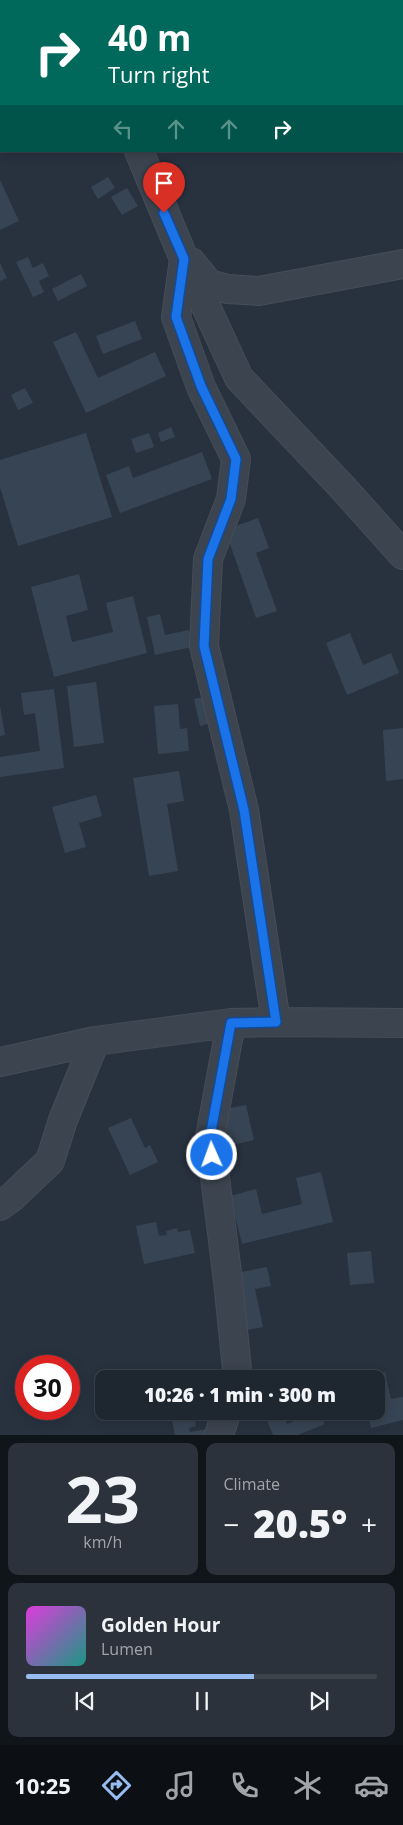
<!DOCTYPE html>
<meta charset="utf-8">
<style>
:root{--surface:#1e262f;--page:#2b323b;--text:#f1f3f6;--muted:#a1a5aa;--line:#3c434b;--accent:#97bcf1}
body{margin:0;font-family:"Open Sans",sans-serif;background:var(--page);color:var(--text);height:100vh;display:flex;flex-direction:column;font-size:19px;white-space:nowrap}
*{box-sizing:border-box;margin:0}
p{font-size:16px;color:var(--muted)}
.icon{flex:none;width:28px;height:28px;fill:none;stroke:currentColor;stroke-width:2;stroke-linecap:round;stroke-linejoin:round}
.map{position:relative;height:1435px;overflow:hidden}
.side{display:flex;flex-direction:column;gap:8px;padding:8px;background:#10151a;flex:1}
.side>*{flex:none}
.guide{position:absolute;left:0px;top:0px;width:404px;height:152px;box-shadow:0 2px 12px #0003,0 0 0 1px var(--line);background:#00695c;color:#fff;overflow:hidden}
.speed{position:absolute;left:15px;top:1355px;display:flex;gap:10px;font-size:25px;font-weight:700;text-align:center}
.speed>*{display:grid;place-content:center;width:65px;height:65px;border-radius:50%;background:var(--surface);box-shadow:0 2px 12px #0003,0 0 0 1px var(--line);line-height:1}
.speed .limit{border:8px solid #d22;background:#fff;color:#111}
.pin{position:absolute;display:grid;place-items:center;width:42px;height:42px;color:#fff;margin:-51px -21px;border-radius:50% 50% 50% 0;rotate:-45deg;box-shadow:0 0 5px #0007}
.pin .icon{rotate:45deg}
.me{position:absolute;width:55px;margin:-28px;rotate:358deg;stroke-linejoin:round;filter:drop-shadow(0 0 4px #0008)}
.turn{display:flex;align-items:center;gap:18px;height:105px;padding:0 25px;font-size:22px}
.turn .icon{width:65px;height:65px;stroke-width:2.5}
.turn b{display:block;font-size:35px;line-height:42px}
.lanes{display:flex;align-items:center;height:48px;padding:0 25px;background:#0003;justify-content:center;gap:25px;direction:ltr}
.lanes .off{opacity:.35}
.big{font-size:38px;font-weight:800;line-height:1.1}
.side .widget{flex:1;display:flex;flex-direction:column;justify-content:center;gap:8px;min-width:0;padding:0 18px;border-radius:10px;background:var(--page)}
.side .dial{align-items:center;gap:0}
.dial b{font-size:65px;line-height:1}
.song{display:flex;align-items:center;gap:15px}
.cover{width:60px;height:60px;border-radius:8px;background:linear-gradient(135deg,hsl(300 70% 55%),hsl(170 70% 35%))}
.played{height:5px;border-radius:2px;background:linear-gradient(90deg,var(--accent) 65%,var(--line) 65%)}
.keys{display:flex;justify-content:space-around;direction:ltr}
.heat{display:flex;justify-content:space-between;align-items:center;font-size:28px;direction:ltr}
.side .tiles{flex:1;display:grid;gap:8px;grid-template-columns:1fr 1fr}
.widget:last-child{grid-column:span 2}
.trip{position:absolute;left:95px;top:1370px;width:290px;height:50px;border-radius:10px;background:var(--surface);box-shadow:0 2px 12px #0003,0 0 0 1px var(--line);font-weight:800;line-height:50px;text-align:center}
.tabs{display:flex;height:80px;justify-content:space-around;align-items:center;background:#0c0f13;color:var(--muted)}
.tabs .icon{width:35px;height:35px}
.tabs .on{color:var(--accent)}
.tabs b{font-size:22px;color:var(--text)}
.map>svg:first-child{display:block}
.building{fill:#374453}
.lines{fill:none;stroke-linecap:round;stroke-linejoin:round}
.minor-casing{stroke:#454d58;stroke-width:30}
.minor{stroke:#3c444f;stroke-width:28}
.route-casing{stroke:#114b97;stroke-width:12}
.route{stroke:#1a73e8;stroke-width:9}
</style>
<div class="map">
<svg width="403" height="1435" viewBox="0 0 403 1435">
<rect width="100%" height="100%" fill="#28323f"/>
<!-- building -->
<path class="building" d="M108,177L115,188L98,199L91,187Z
M0,180L19,221L0,230Z
M127,188L138,206L122,215L111,197Z
M28,257L33,268L43,263L49,276L39,281L44,292L33,297L16,262Z
M0,263L7,278L0,281Z
M81,274L87,286L58,301L52,289Z
M135,321L142,339L103,354L96,336Z
M76,332L98,378L155,352L166,376L86,413L53,342Z
M25,388L33,403L18,410L11,395Z
M171,427L175,437L161,442L158,433Z
M86,433L112,517L18,546L0,487V460Z
M149,433L154,447L136,453L131,439Z
M202,452L212,479L120,513L106,475L129,466L133,478Z
M258,518L269,548L256,553L277,611L256,618L225,530Z
M79,574L88,610L66,616L72,642L113,632L106,603L133,596L147,653L54,677L31,587Z
M160,614L165,635L189,630L192,647L155,655L147,617Z
M350,633L363,665L391,653L399,673L347,695L326,643Z
M96,682L104,743L74,747L67,686Z
M54,689L64,768L0,777V757L40,751L35,713L24,715L21,693Z
M207,696L212,723L200,726L194,699Z
M178,704L180,729L187,728L189,751L158,754L154,706Z
M0,706L5,735L0,736Z
M403,728V779L386,781L383,730Z
M179,771L184,801L167,804L178,871L149,876L133,778Z
M96,795L102,816L79,823L86,847L65,853L52,807Z
M246,1105L254,1140L228,1146L220,1110Z
M131,1118L145,1148L150,1145L158,1162L130,1175L108,1128Z
M321,1172L333,1222L242,1244L230,1196L256,1189L262,1214L302,1204L296,1178Z
M156,1222L159,1236L167,1235L166,1231L177,1228L178,1232L190,1230L195,1253L144,1264L136,1226Z
M371,1251L374,1283L350,1285L347,1253Z
M267,1267L271,1286L255,1289L263,1327L242,1331L231,1274Z
M385,1372L391,1399L403,1397V1420L371,1428L368,1411H376V1379L359,1378Z
M170,1411H193L196,1426L189,1428L190,1432L207,1429L209,1435H175Z
M263,1411H282L287,1424L319,1411L325,1424L298,1435H273Z"/>
<g class="lines">
<defs>
<path id="minor" d="M83,0V1
M139,151L184,259L239,378L343,488L403,555
M184,259L176,317L201,387L236,459L231,499L208,559L204,646L244,810L276,1022
M191,262L209,284L227,289L259,291L403,264
M231,1023L210,1137L228,1281L238,1379
M0,1062L95,1041L231,1023L276,1022L403,1023
M0,1206L12,1197L50,1161L63,1120L95,1041
M219,1435L227,1411"/>
</defs>
<!-- minor casing -->
<use href="#minor" class="minor-casing"/>
<!-- minor -->
<use href="#minor" class="minor"/>
</g>
<g class="lines">
<defs>
<path id="route" d="M164,213L184,259L176,317L201,386L236,459L231,499L208,559L204,646L244,810L276,1022L231,1023L210,1137L212,1155"/>
</defs>
<!-- route casing -->
<use href="#route" class="route-casing"/>
<!-- route -->
<use href="#route" class="route"/>
</g>
</svg>
<div class="speed"><div class="limit">30</div></div>
<div class="pin" style="left:164px;top:213px;background:#d93025"><svg class="icon" aria-label="arrive" viewBox="0 0 24 24"><path d="M6 21V4h12l-3 4 3 4H6"/></svg></div>
<svg class="me" style="left:212px;top:1155px" viewBox="-20 -20 40 40"><circle r="17" fill="#1a73e8" stroke="#fff" stroke-width="3"/><path d="M0-11L8 9 0 5-8 9z" fill="#fff"/></svg>
<div class="trip">10:26 · 1 min · 300 m</div>
<div class="guide">
<div class="turn"><svg class="icon" aria-label="right" viewBox="0 0 24 24"><path d="M7 20v-9h11M14 6l5 5-5 5"/></svg><div><b>40 m</b>Turn right</div></div>
<div class="lanes"><svg class="icon off" aria-label="left" viewBox="0 0 24 24"><path d="M17 20v-9H6M10 6l-5 5 5 5"/></svg><svg class="icon off" aria-label="ahead" viewBox="0 0 24 24"><path d="M12 20V5M6 11l6-6 6 6"/></svg><svg class="icon off" aria-label="ahead" viewBox="0 0 24 24"><path d="M12 20V5M6 11l6-6 6 6"/></svg><svg class="icon" aria-label="right" viewBox="0 0 24 24"><path d="M7 20v-9h11M14 6l5 5-5 5"/></svg></div>
</div>
</div>
<section class="side">
<div class="tiles">
<div class="widget dial"><b>23</b><p>km/h</p></div>
<div class="widget"><p>Climate</p>
<div class="heat"><a>−</a><b class="big">20.5°</b><a>+</a></div>
</div>
<div class="widget">
<div class="song"><i class="cover"></i><div><b>Golden Hour</b><p>Lumen</p></div></div>
<div class="played"></div>
<div class="keys"><svg class="icon" aria-label="previous" viewBox="0 0 24 24"><path d="M18 5L8 12l10 7zM5 5v14"/></svg><svg class="icon" aria-label="pause" viewBox="0 0 24 24"><path d="M8 5v14M16 5v14"/></svg><svg class="icon" aria-label="next" viewBox="0 0 24 24"><path d="M6 5l10 7-10 7zM19 5v14"/></svg></div>
</div>
</div>
</section>
<nav class="tabs">
<b>10:25</b>
<svg class="icon on" aria-label="directions" viewBox="0 0 24 24"><path d="M12 3l9 9-9 9-9-9zM9 14v-3h6M13 9l2 2-2 2"/></svg>
<svg class="icon" aria-label="music" viewBox="0 0 24 24"><path d="M9 18V5l10-2v13"/><circle cx="6" cy="18" r="3"/><circle cx="16" cy="16" r="3"/></svg>
<svg class="icon" aria-label="phone" viewBox="0 0 24 24"><path d="M5 4h4l2 5-3 2q2 4 5 5l2-3 5 2v4C11 20 4 13 5 4z"/></svg>
<svg class="icon" aria-label="climate" viewBox="0 0 24 24"><path d="M12 3v18M4 7l16 10M4 17L20 7"/></svg>
<svg class="icon" aria-label="car" viewBox="0 0 24 24"><path d="M5 17H2v-5l4-1 3-4h7l3 4 3 1v5h-3M9 17h6M6 11h13"/><circle cx="7" cy="17" r="2"/><circle cx="17" cy="17" r="2"/></svg>
</nav>
